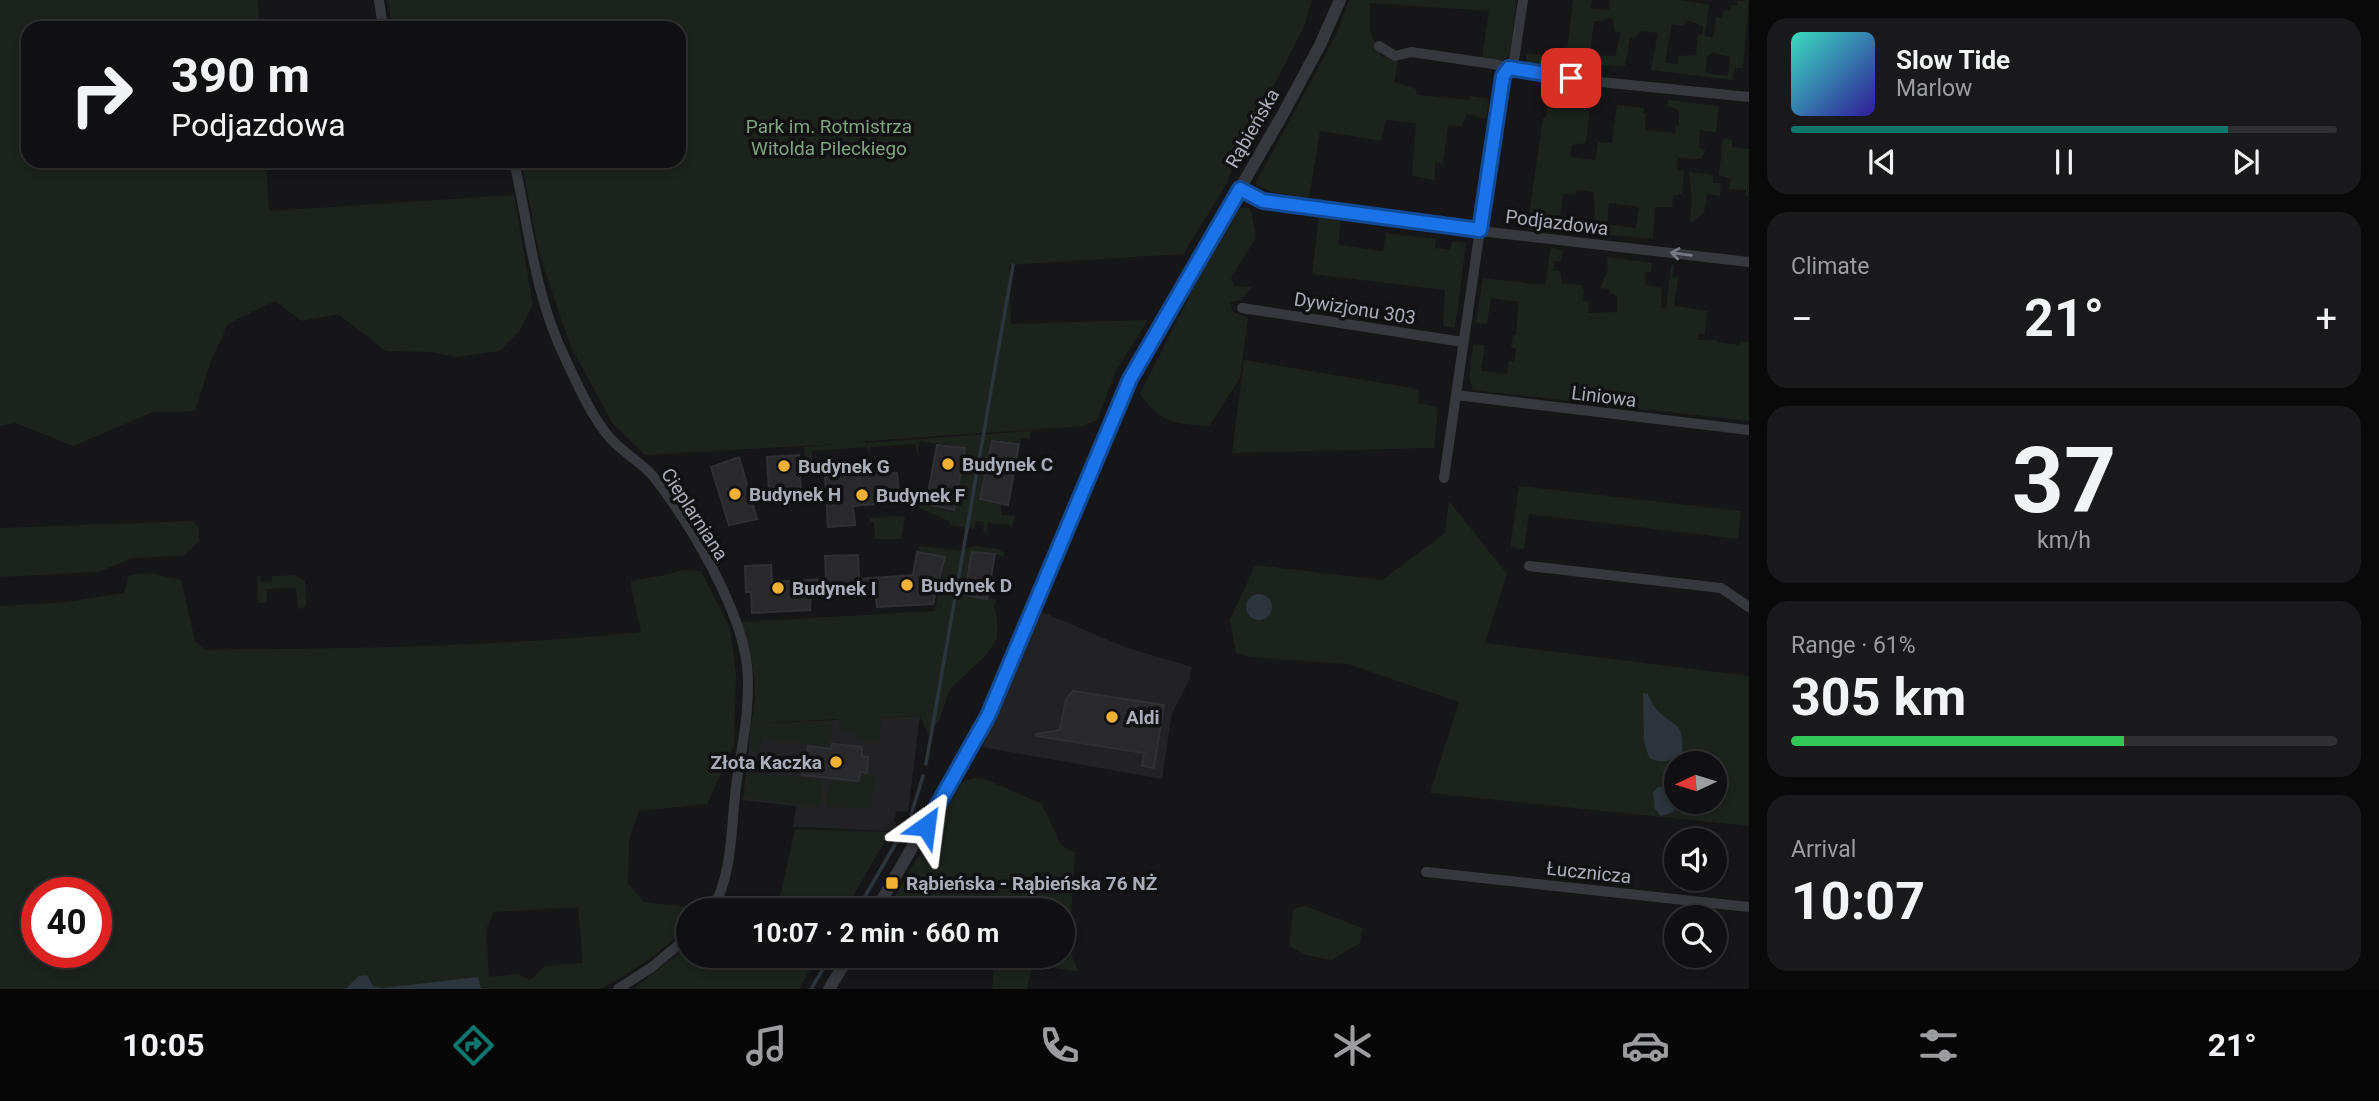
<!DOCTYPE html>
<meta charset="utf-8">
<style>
:root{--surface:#101012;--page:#19191b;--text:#f1f3f6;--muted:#9c9d9f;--line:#303032;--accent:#0f766e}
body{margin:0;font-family:Roboto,sans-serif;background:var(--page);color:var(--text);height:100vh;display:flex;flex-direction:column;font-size:26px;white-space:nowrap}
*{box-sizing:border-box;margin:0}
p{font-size:23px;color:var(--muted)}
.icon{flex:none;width:38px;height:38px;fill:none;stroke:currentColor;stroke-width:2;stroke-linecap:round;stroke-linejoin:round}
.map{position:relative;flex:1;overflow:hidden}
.sheet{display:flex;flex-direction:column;gap:18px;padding:18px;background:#09090a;width:630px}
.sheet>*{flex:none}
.top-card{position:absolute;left:21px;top:21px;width:665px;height:147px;border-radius:21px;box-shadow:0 4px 10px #0003,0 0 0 2px var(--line);background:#101012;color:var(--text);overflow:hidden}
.needle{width:46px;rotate:266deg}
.controls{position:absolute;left:1664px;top:751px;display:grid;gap:14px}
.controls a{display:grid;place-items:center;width:63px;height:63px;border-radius:50%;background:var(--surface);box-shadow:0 4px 10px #0003,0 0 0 2px var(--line);font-size:35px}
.speed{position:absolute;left:21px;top:877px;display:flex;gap:14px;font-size:35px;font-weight:700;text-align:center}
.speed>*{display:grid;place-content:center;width:91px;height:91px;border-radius:50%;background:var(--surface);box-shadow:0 4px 10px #0003,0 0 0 2px var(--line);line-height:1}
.speed .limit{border:10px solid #d22;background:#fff;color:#111}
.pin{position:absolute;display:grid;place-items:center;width:60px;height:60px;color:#fff;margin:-30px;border-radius:14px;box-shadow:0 4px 10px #0006}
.me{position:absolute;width:77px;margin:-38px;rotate:31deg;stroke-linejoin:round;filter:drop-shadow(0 0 5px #0008)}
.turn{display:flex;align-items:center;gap:24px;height:147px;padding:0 35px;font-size:32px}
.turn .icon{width:91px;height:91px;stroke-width:2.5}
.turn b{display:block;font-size:49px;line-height:60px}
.big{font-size:52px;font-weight:700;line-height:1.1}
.sheet .tile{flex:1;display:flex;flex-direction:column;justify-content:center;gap:10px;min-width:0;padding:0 24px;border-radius:21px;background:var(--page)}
.sheet .dial{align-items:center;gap:0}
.dial b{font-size:91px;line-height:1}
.song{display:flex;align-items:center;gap:21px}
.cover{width:84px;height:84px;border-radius:10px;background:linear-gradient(135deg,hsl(170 70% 55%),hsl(250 70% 35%))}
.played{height:7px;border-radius:4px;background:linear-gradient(90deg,var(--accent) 80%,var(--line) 80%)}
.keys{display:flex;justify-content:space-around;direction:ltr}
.heat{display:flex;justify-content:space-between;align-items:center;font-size:38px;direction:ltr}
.charge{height:10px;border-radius:5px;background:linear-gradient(90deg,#34c759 61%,var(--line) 0)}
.trip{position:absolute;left:676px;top:898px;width:399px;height:70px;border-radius:35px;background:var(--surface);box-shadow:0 4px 10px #0003,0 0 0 2px var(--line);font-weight:700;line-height:70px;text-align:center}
.menu{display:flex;height:112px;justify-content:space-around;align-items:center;background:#060607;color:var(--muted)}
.menu .icon{width:49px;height:49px}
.menu .selected{color:var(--accent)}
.menu b{font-size:32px;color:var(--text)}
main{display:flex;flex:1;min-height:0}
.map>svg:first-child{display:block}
.built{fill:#222225}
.green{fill:#1c231d;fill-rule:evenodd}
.water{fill:#2c353c}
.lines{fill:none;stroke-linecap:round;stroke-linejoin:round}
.stream{stroke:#2c353c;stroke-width:3.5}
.building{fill:#29292c;stroke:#303034;stroke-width:2}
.minor{stroke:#37383d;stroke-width:10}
.tertiary{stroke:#37383d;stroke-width:12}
.oneway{stroke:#757881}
.route-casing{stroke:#114b97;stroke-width:18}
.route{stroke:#1a73e8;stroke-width:12}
.poi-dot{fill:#f2b134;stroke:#111113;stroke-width:2.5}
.labels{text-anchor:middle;stroke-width:7;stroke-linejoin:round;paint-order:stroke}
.park-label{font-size:19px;fill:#7fa381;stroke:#111113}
.street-label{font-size:19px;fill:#a8adb8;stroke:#111113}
.poi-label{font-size:19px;font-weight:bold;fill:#a8adb8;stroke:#111113;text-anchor:start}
</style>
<main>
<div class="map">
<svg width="1749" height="989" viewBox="0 0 1749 989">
<rect width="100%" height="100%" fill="#161618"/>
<!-- built -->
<path class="built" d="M1042,612L1125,647L1192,667L1189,681L1172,713L1162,779L982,747Z
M920,716L908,812L896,811L894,822L898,823L893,831L793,827L796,806L743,800L751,724Z"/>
<!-- green -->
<path class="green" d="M0,0H258L259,28H28V161H266L269,211L514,195L533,305L519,332L500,351L456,357L431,352L386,351L338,314L302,321L275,301L228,324L211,361L195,411L153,412L73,446L16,423L0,426Z
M388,0H1312L1304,27L1234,163L1226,185L1183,254L1009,265L1011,324L1148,320L1116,371L1097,420L1083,426L866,441L863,439L866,443L1031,431L1030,439L1021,438L1020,443L991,440L980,500L1001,504V515L1015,516L1010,534L1011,525L988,523L987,532L983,531L984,522L976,521L974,529L951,525L949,521L919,508L918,502L954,513L966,447L919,441L918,456L915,444L870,447L868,456V447L812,451V462L806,475L804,447L838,444L645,455L613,424L571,347L540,257L521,161H679V28H392Z
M1349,0H1515L1516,6L1510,53C1504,65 1493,60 1482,58L1489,11L1370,3V31L1381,56L1398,62L1394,82L1416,89L1417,95L1470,100V96L1489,99L1486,119L1467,114L1461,126L1448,125L1443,164L1435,162V180L1412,176L1416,123L1386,120L1381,141L1320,131L1309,198L1272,192L1255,184L1336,35Z
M1573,0H1592L1591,9L1609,10L1610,0H1681L1709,5L1705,36L1713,38L1716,17L1722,18L1723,10L1731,11V5H1738V1L1749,0L1743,68H1734L1733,80L1651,70L1658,33L1641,31L1636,37L1630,38L1625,66L1589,65L1595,55L1615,56L1621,33L1614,31L1613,18L1594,22L1590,52L1583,72L1528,64L1525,53L1566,58ZM1686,20L1703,26V34L1698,35L1696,55L1679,56L1678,64L1665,63L1672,24L1684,26ZM1713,53L1730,57L1728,76L1705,73L1707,57Z
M1549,87L1592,92L1586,143L1572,145L1570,157L1595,160L1598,142L1612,143L1617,105L1644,108L1643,113H1646L1645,130L1675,133L1676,125L1679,126V110L1667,106L1668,100L1719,106L1716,132L1700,130L1699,148L1706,150L1701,159L1678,158L1677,170L1684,171L1682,194L1673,195L1672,207H1655L1653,239L1591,233L1595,212L1593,192L1577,190L1576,195L1563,194L1558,232L1527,229L1543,118H1546ZM1609,203L1639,207L1636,228L1607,224Z
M1723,138L1732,140V147L1749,149V196H1746V190L1728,189L1731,179L1719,175Z
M1689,172L1713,175V183H1721L1720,196L1707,194L1704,213L1690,224L1692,198Z
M1241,208H1249L1252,214L1256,238L1231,277L1234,286L1252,287L1240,300L1230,302L1233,312L1248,318L1240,378L1209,426C1176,424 1160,423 1140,394L1201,273L1233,217Z
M1319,217L1341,221L1338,245L1383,251L1386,233L1436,239L1435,248L1449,250L1453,241L1466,243L1455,328L1443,326L1445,290L1312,274Z
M1551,247L1562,251L1561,262L1554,261L1553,270L1560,271L1562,284L1581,285L1584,291L1583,301L1589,302L1588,313L1617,312V295L1610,293L1609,289L1600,288L1608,270L1607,257L1652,263L1651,272H1646L1645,285L1662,288L1661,308L1666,309L1671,265H1674L1672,277L1678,278L1674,306L1707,311L1705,334H1699L1698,340H1717V342L1739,345L1740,341L1749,342V421L1473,390L1469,378L1473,344L1485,345L1481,371L1507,374L1509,361L1514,362L1516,349L1511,347L1513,335H1516L1519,302L1491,298L1487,324L1476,323L1483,278L1545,285Z
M1244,360L1419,389L1418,403L1438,407L1434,448L1232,453Z
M1519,486L1741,511L1738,539L1529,514L1524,549L1510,547Z
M1449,501L1507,574L1485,643L1749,676V826L1430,793L1459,702L1348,664L1250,657L1236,653L1230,620L1255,565L1382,580L1445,533ZM1676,763H1715V802H1676Z
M901,516L905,517L901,539H875L874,522H870V518Z
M193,521L199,529V541L183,556L132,558L98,572L0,577V528Z
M919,546L962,551L974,546L998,549L1004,553V556L972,551L963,595L996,599L994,608L997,618V638L987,654L950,689L939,721L928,734L920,716L882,717L879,742L857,739L858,735L849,730L838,731L840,726L837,719L751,724C760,685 752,659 742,622L935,611L946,557L918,551Z
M680,570L701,571L730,628L736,673L734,745L707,804L639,811L629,840L628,884L644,902L688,907C686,913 685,923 682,929C669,949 622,978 601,989H0V606L67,602L124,593L129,575L150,573L181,580L195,641L205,650C350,648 497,647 641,632L630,581C644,578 670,576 680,570ZM37,892H96V952H37ZM578,907L583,963L545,966L530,980L517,974L489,977L486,930L494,912Z
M295,575L305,581L306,604L303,608L298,609L296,588L267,589V603H258L257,576H260L261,582L272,581V576Z
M832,721L830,747L762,738L760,752L752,751V747H750L752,725Z
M747,773L823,779L820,806L744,798Z
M861,773L875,774L871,809L826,806L829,781L860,783Z
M974,778L985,779L1042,804L1061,845L1075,853L1069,947L1078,971L1045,967L1031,971L1027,989H992L994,971L931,956H1062V910H887L963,781Z
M795,829L890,832L845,910H777Z
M1305,906L1362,928L1360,943L1331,960L1306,955L1289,946L1293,909Z
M688,946V956H818L799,989H633Z"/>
<!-- water -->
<path class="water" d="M1246 607a13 13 0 1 1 26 0a13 13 0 1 1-26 0Z
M1643,693L1648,694C1650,699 1653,706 1657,710C1674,727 1685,723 1682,752C1672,762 1662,764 1649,758L1644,740Z
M1665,786L1676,791V802H1682L1673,812L1661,816L1655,809L1653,793L1658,787Z
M367,975L373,986L382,988L478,977L481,989H345L359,976Z"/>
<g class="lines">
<!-- stream -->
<path class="stream" d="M926,764L1013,265
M911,815L923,776
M857,910L907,824
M811,989L831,956"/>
</g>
<!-- building -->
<path class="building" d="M992,441L1019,444L1008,505L980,499Z
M937,445L965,448L954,510L926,504Z
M799,455L801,489L769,491L767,457Z
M739,457L757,519L729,525L711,467Z
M897,473L900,502L853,506L855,525L828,527L825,477Z
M917,552L945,557L933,604L877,607L875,588L811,591L810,610L752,613L751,592H746L745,566L771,565L772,582L826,579L825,556L858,555L859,579L913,575Z
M972,552L995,554L987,599L964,595Z
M1073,691L1164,705L1154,768L1142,766L1144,753L1036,736V734L1060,730L1066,699Z
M832,744L862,747V756L868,757L867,773L860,772L859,781L802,775L808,746L831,749Z"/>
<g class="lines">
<!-- minor -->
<path class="minor" d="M379,0L383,28
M1379,46L1395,56L1411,52L1493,64L1561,78L1749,97
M514,161C529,228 535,298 566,360C577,384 593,419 610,438C624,454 645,464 657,481C692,527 740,608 747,665C751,705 742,746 736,786C731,826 733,874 712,910
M1240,189L1263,201L1480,231L1749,262
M1242,308L1463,342
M1456,395L1749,430
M1444,478L1501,84L1514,60L1523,0
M1529,566L1721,588L1749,607
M1426,872L1749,907
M618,989L652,967L688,937"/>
<!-- tertiary -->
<path class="tertiary" d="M876,910L988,716L1130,379L1283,114L1320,45L1340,0
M829,989L849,956"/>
</g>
<!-- one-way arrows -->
<defs><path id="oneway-shaft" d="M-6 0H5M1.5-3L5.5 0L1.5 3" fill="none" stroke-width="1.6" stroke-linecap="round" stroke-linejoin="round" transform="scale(1.75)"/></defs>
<use class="oneway" href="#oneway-shaft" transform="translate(1681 254) rotate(-173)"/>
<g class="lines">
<defs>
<path id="route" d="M926,826L988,716L1130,379L1240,189L1263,201L1480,230L1503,76L1509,68L1571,78"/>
</defs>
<!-- route casing -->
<use href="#route" class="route-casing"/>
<!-- route -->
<use href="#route" class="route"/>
</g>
<!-- markers -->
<g class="poi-dot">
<circle cx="948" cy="464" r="7"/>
<circle cx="784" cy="466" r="7"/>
<circle cx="735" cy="494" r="7"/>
<circle cx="862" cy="495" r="7"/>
<circle cx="907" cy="585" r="7"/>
<circle cx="778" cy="588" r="7"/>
<circle cx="1112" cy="717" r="7"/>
<circle cx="836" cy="762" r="7"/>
<rect x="885" y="876" width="14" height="14" rx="3.5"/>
</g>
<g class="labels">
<!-- park labels -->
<g class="park-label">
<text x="829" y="133">Park im. Rotmistrza<tspan x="829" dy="22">Witolda Pileckiego</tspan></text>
</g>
<!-- street labels -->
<g class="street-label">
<text transform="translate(1252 128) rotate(-60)" y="7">Rąbieńska</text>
<text transform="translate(1557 222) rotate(7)" y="7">Podjazdowa</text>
<text transform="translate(1355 308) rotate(9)" y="7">Dywizjonu 303</text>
<text transform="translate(1604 396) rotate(7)" y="7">Liniowa</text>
<text transform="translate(695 514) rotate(57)" y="7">Cieplarniana</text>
<text transform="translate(1589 872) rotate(6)" y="7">Łucznicza</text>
</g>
<!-- poi labels -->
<g class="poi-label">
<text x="962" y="471">Budynek C</text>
<text x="798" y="473">Budynek G</text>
<text x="749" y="501">Budynek H</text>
<text x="876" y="502">Budynek F</text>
<text x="921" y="592">Budynek D</text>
<text x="792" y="595">Budynek I</text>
<text x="1126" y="724">Aldi</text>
<text x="822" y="769" text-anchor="end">Złota Kaczka</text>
<text x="906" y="890">Rąbieńska - Rąbieńska 76 NŻ</text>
</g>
</g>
</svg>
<div class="controls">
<a><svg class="needle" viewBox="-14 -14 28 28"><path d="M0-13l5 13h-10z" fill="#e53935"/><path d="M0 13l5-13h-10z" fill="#9c9d9f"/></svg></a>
<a><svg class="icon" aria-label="sound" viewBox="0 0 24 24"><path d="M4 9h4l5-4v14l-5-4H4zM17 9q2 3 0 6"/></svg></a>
<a><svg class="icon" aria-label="search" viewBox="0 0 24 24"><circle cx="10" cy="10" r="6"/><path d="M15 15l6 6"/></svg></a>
</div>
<div class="speed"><div class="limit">40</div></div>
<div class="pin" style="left:1571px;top:78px;background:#d93025"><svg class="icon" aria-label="arrive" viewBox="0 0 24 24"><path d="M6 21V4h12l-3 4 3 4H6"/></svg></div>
<svg class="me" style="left:926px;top:826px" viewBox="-20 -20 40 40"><path d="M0-17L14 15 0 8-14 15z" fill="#1a73e8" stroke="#fff" stroke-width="4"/></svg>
<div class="trip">10:07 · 2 min · 660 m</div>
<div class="top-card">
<div class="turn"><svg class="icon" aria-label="right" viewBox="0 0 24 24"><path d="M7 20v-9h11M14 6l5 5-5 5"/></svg><div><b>390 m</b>Podjazdowa</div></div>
</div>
</div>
<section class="sheet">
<div class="tile">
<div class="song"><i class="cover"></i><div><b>Slow Tide</b><p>Marlow</p></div></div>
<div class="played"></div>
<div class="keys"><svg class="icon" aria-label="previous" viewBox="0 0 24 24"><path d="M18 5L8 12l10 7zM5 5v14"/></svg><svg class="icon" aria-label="pause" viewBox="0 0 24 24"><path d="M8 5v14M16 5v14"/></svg><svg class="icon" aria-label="next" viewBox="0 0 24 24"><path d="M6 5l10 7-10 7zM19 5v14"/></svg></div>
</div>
<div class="tile"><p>Climate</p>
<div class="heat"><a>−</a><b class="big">21°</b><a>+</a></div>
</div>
<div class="tile dial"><b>37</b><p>km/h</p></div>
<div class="tile"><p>Range · 61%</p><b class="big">305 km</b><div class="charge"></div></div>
<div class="tile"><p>Arrival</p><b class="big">10:07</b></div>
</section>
</main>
<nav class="menu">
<b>10:05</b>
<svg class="icon selected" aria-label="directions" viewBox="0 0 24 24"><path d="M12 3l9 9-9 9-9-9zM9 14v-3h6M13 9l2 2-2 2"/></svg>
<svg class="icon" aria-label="music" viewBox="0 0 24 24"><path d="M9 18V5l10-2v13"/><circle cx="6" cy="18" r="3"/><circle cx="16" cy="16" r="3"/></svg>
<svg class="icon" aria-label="phone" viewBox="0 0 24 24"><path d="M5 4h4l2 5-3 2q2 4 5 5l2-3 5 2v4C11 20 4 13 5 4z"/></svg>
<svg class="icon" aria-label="climate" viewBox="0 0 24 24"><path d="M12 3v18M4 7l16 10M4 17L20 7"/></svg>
<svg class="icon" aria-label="car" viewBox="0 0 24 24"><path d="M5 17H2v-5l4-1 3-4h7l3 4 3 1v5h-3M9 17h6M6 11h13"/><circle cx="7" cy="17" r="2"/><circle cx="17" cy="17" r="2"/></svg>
<svg class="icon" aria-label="filters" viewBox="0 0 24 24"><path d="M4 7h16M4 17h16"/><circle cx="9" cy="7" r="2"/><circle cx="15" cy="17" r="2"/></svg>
<b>21°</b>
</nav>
